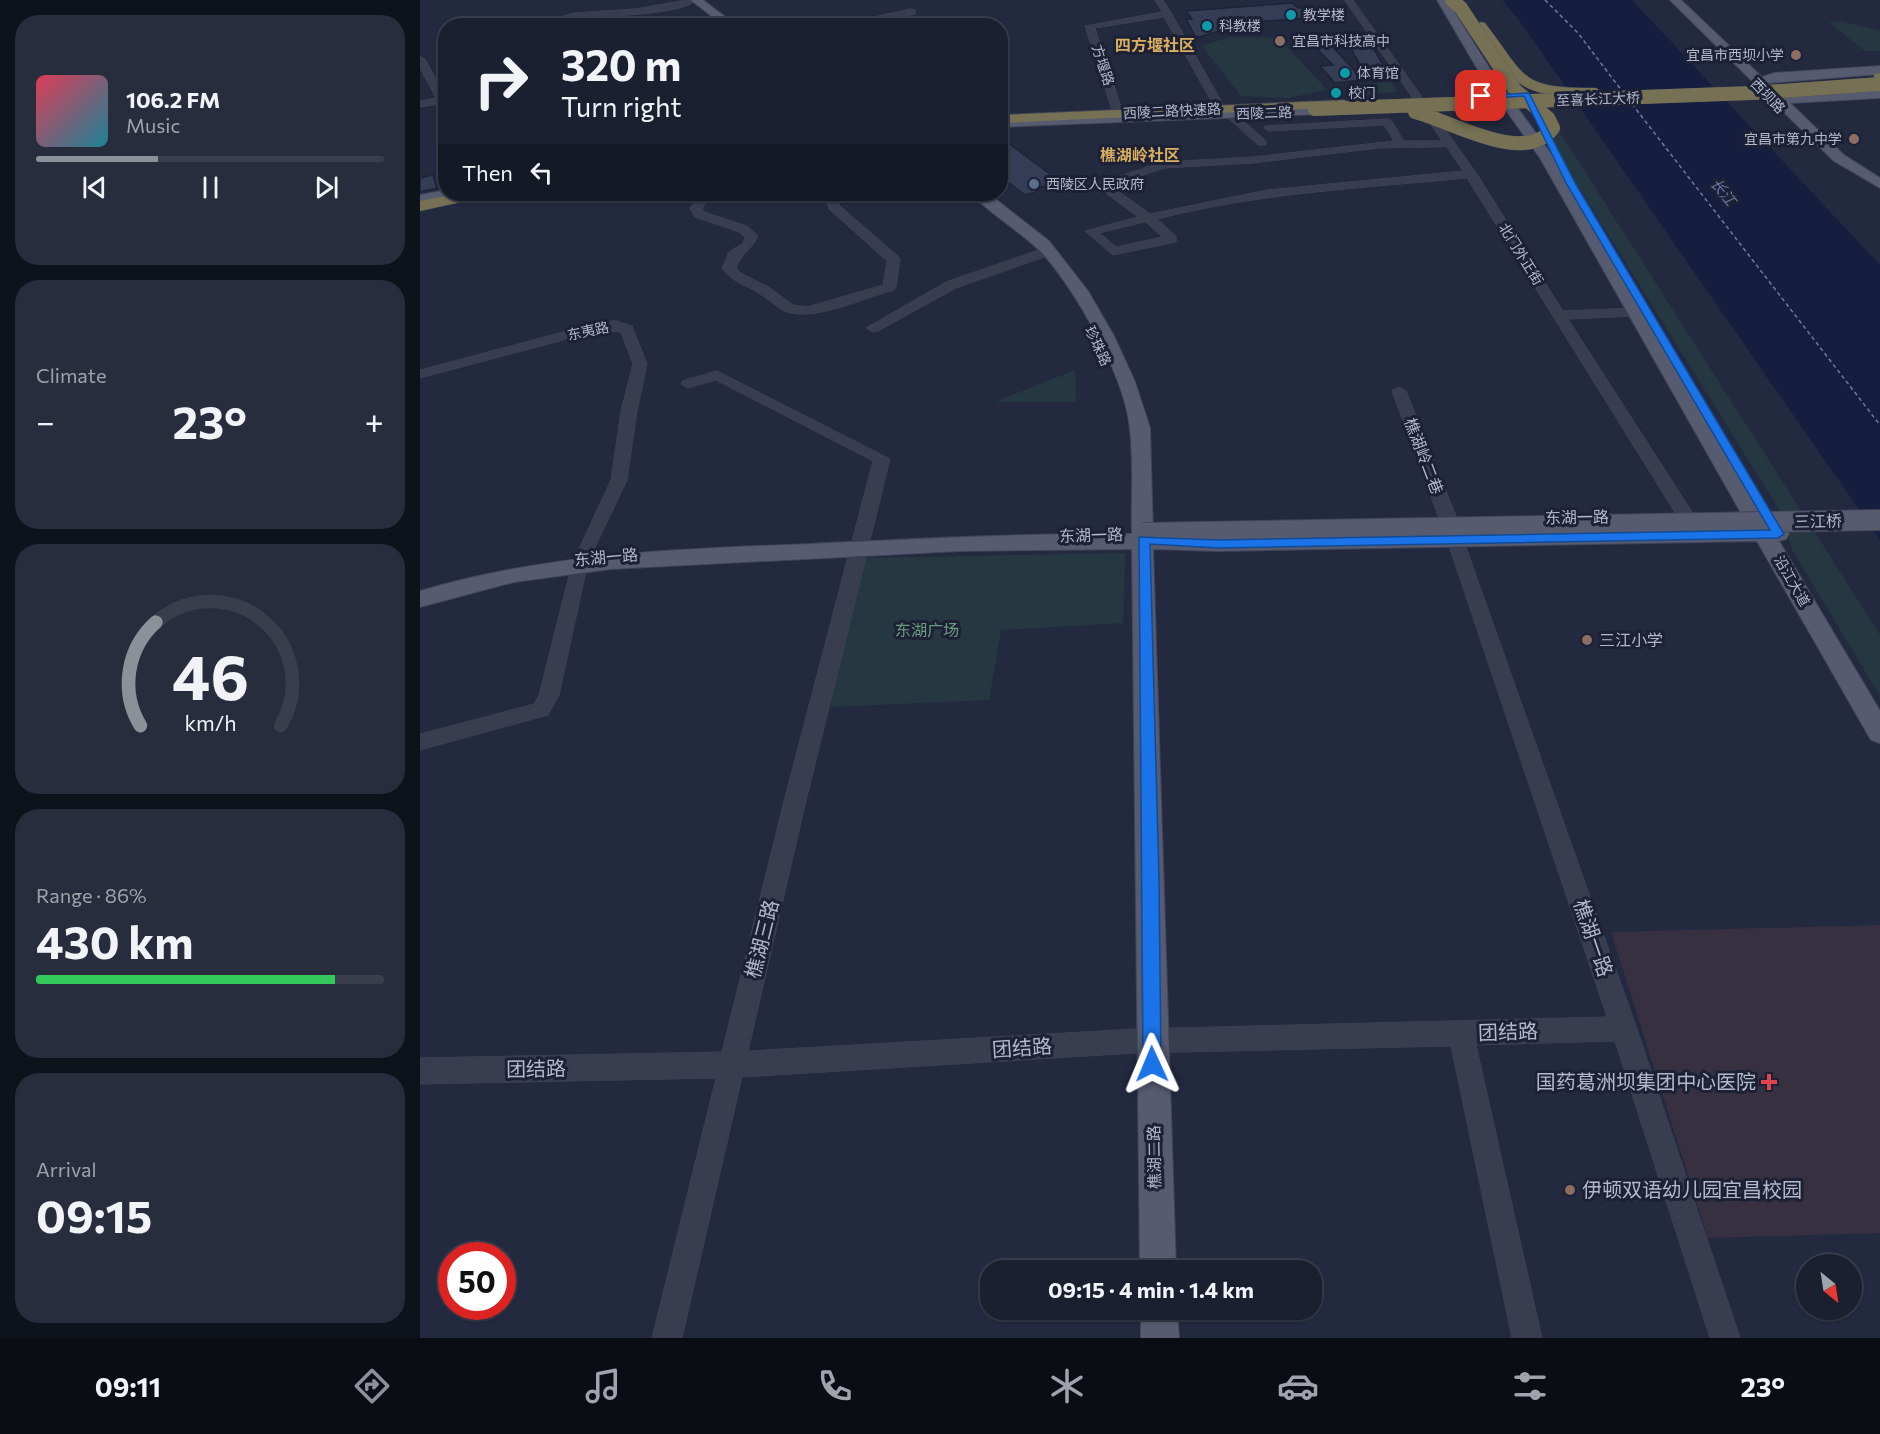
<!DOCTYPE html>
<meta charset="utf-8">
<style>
:root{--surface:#1a2030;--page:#272d3c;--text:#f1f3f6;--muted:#9fa3ab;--line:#383e4c;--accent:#8c9099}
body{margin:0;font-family:Commissioner,"Noto Sans SC",sans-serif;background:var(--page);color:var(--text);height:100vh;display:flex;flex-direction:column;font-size:22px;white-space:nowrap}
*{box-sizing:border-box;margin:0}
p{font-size:20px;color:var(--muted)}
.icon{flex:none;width:33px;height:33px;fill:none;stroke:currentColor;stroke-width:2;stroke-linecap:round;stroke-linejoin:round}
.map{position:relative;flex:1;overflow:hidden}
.side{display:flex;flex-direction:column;gap:15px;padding:15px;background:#0e121a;width:420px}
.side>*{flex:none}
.hud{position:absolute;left:18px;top:18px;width:570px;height:183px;border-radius:24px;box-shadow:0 2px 4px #0004,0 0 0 2px var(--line);background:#1a2030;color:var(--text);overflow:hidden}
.needle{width:39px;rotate:150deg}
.buttons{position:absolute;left:1376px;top:1254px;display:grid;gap:12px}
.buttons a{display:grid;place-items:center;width:66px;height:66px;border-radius:50%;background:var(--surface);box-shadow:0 2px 4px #0004,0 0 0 2px var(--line);font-size:30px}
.speed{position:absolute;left:18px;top:1242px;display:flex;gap:12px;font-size:30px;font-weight:700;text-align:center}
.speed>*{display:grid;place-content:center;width:78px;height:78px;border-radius:50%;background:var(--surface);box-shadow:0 2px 4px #0004,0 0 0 2px var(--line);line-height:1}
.speed .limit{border:9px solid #d22;background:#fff;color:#111}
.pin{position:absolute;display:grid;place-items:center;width:51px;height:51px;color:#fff;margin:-26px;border-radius:12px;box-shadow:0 3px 9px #0006}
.me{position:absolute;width:66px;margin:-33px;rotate:359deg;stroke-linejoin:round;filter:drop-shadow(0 0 4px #0008)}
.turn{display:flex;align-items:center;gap:21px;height:126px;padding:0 24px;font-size:27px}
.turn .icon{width:78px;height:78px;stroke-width:2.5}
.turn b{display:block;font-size:42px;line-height:51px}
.then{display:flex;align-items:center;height:57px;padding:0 24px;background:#0003;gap:12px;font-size:22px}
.big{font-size:45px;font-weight:700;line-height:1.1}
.side .tile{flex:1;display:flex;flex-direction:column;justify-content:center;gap:9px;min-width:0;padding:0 21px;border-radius:24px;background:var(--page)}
.side .dial{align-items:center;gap:0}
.dial svg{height:156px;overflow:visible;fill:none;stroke:var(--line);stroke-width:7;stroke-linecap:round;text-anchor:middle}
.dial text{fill:var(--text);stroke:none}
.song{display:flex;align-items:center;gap:18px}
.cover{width:72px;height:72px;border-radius:9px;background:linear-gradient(135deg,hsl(350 70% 55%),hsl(190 70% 35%))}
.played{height:6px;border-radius:3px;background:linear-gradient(90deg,var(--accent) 35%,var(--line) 35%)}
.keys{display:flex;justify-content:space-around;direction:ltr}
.heat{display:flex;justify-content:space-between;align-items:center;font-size:33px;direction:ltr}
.charge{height:9px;border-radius:4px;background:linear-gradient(90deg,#34c759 86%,var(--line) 0)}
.trip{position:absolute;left:560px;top:1260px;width:342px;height:60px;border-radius:24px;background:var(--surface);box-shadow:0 2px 4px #0004,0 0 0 2px var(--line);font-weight:700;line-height:60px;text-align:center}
.dock{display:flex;height:96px;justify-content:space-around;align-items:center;background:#0a0d13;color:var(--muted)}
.dock .icon{width:42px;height:42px}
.dock .current{color:var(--accent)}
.dock b{font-size:27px;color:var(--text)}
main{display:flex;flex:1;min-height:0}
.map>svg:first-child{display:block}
.medical{fill:#363041}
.green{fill:#253841}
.water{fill:#161e3f}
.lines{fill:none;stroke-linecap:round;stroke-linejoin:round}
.ferry{stroke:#6b79ab;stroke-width:1.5;stroke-dasharray:4 3;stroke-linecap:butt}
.building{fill:#353c56;stroke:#1f2337;stroke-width:1.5}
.minor-casing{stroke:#414559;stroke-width:1}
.major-casing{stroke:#414559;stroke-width:2}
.highway-casing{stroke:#404458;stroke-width:1}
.minor{fill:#383d50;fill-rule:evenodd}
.major{fill:#565b70;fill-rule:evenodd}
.highway{fill:#767054;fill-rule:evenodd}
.major-bridge-casing{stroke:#414559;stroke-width:22;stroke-linecap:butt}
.highway-bridge-casing{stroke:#404458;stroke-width:14;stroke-linecap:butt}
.major-bridge{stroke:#565b70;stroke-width:20}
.highway-bridge{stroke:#767054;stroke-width:14}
.route{fill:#1a73e8;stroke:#114b97;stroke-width:1.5}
.culture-dot{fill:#0f9aa8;stroke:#1d2135;stroke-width:2}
.education-dot{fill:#8d6e63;stroke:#1d2135;stroke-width:2}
.service-dot{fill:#5c6f8a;stroke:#1d2135;stroke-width:2}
.health-dot{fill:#e0444e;stroke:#1d2135;stroke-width:2}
.labels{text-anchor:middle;stroke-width:6;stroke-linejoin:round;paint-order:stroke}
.far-poi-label{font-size:14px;fill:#b4b8cb;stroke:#1d2135;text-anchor:start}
.far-street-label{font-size:14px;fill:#b4b8cb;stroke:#1d2135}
.far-water-label{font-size:15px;font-style:italic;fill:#6b79ab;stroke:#1d2135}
.far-quarter-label{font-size:16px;font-weight:bold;fill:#daaf5f;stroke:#1d2135}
.street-label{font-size:16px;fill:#b4b8cb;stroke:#1d2135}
.park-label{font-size:16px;fill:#6a9d80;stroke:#1d2135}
.poi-label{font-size:16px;fill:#b4b8cb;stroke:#1d2135;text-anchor:start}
.near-street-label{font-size:20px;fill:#b4b8cb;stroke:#1d2135}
.near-poi-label{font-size:20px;fill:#b4b8cb;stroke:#1d2135;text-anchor:end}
</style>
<main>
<section class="side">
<div class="tile">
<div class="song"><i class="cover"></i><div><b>106.2 FM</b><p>Music</p></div></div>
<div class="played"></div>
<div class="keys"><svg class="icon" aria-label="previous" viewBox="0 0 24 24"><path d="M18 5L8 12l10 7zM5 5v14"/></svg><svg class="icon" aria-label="pause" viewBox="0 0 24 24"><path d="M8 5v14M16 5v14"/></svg><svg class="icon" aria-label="next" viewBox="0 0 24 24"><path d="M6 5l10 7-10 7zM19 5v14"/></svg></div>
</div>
<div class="tile"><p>Climate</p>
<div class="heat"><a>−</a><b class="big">23°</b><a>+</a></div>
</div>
<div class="tile dial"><svg viewBox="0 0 100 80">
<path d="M14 69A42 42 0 1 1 86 69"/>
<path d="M14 69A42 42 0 0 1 22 16" stroke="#8c9099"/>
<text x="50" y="56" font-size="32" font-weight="700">46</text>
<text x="50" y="72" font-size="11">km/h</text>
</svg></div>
<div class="tile"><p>Range · 86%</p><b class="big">430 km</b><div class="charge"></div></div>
<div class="tile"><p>Arrival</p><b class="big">09:15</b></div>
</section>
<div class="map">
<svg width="1460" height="1338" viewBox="0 0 1460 1338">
<rect width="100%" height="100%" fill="#232a40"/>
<!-- medical -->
<path class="medical" d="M1460,925V1233L1288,1238L1191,932Z"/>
<!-- green -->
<path class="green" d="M1420,21L1460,31V51H1445L1409,23Z
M810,37L859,38L907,90L867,98L821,96L782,46Z
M971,82L978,92L943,94L937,84Z
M1139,131L1460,635V696L1372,549L1360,511L1129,139Z
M655,370L656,402H575Z
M705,553L703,623L581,630L569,700L410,707L445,558Z"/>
<!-- water -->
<path class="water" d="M1082,0H1212L1460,265V540L1099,20Z"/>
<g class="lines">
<!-- ferry -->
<path class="ferry" d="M1125,0L1158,33L1202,91
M1212,104L1460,425"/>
</g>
<!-- building -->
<path class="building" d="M872,3L878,8L894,7L904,17L802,24L806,29L779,37L775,36L766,19H772L766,11Z
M945,34L962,63L973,80H948L924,35Z
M903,36L943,80L915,83L900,66L913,65L886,38Z
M580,137L634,177L636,186L614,187L619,191L605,195L580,176Z
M13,175L17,188L0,192V178Z"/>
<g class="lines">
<defs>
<path id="minor" d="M267,0L274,2C254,16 183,15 155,19C140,21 126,26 110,26L154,13L215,9Z
M735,0H743L752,14L804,106L803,108L794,106L744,17L675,28L702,110L697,113L692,110L665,26L742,12Z
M925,0H933L1057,174L1143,311L1215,308L1222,312L1215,316L1148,319L1274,515L1271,519H1259L1047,178C943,188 838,193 737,219L756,236V242L693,255L665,231L718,217L678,187V183L743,162L833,157L974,141L964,125L849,131L844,128L845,126L967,119L971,120L984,141H1022ZM1027,147L1043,171L847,190L730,214L691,186L744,168L833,163L959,148ZM726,222L742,237L696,247L680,233Z
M492,9L495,10V14L433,26H412Z
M0,56L5,59L26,97V110L19,104L0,107V101L16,98L0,68Z
M806,112H814L846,141V145H838L806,116Z
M283,194H295L282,208L284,212L327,226L338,236C332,249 321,254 316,268L319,272L350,288L373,305L387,307L463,285L467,261L409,209L404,194H416L419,205L479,257L480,260L476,287L474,290C444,298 396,321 367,312C357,308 349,299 340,294C326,285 312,282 302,268L309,252L323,243L325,237L319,232L275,217L270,208Z
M622,249L627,250V256L536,288L458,331L453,332L446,328L526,282Z
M196,321L212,326L227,364L217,411L207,480L168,562L139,695L128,715L0,750V734L114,704L119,695L152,564L191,480L201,411L213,364L201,332L181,330L0,378V370L181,322Z
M297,371L470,459L385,805L328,1051L716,1029L1187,1017L1027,540L1030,536H1042L1217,1029L1320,1338H1290L1195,1041L1056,1045L1122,1338H1092L1031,1046L716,1053L322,1077L262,1338H232L296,1078L0,1084V1058L302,1052L363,805L453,461L296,380L268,388L261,384L263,381Z
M979,387L986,391L1038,521L1035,525L1029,527L1020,521L972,391Z"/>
<path id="major" d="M271,0H283L317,26H304Z
M1017,0H1027L1073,74L1134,158L1351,527L1366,529L1369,534L1366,539L1359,541L1460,711V743L1451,740L1337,541L798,551L733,549L756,1270H720L712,549L540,551L191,569L94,582L0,607V591C128,553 258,549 390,544C497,539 604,533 712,534C711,500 714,464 710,430C706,378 658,295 625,256C609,237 560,207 553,194H569L629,241L668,291L694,336L715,382L730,428L733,535L798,537L1329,527L1120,158L1061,75Z
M1250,0H1261L1342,77L1354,73L1460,66V74L1348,83L1363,97L1378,93L1460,90V98L1370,103L1424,155L1460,178V188L1414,161L1340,89H1334V83Z
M920,106L926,110L925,113L580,127V119Z
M26,190V194H34L32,197L0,203V195Z
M721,1310H757L759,1338H721Z"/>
<path id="highway" d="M1061,22L1065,23C1108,79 1099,88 1176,88L1183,92C1177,99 1165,96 1156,96C1091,96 1088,73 1055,26Z
M1460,73V81L1454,80V74Z
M924,100L931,104L929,107L580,123V115Z
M37,194H66L64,197L0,211V201Z"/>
</defs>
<!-- minor casing -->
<use href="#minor" class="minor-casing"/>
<!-- major casing -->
<use href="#major" class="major-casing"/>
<!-- highway casing -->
<use href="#highway" class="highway-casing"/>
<!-- minor -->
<use href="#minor" class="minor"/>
<!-- major -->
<use href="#major" class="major"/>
<!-- highway -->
<use href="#highway" class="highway"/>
<defs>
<path id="major-bridge" d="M723,533L1460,520"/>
<path id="highway-bridge" d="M895,109L1332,93L1460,84
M995,112C1029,120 1105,167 1133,128L1128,118L1095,90L1041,8L1032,0"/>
</defs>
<!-- major-bridge casing -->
<use href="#major-bridge" class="major-bridge-casing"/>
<!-- highway-bridge casing -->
<use href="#highway-bridge" class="highway-bridge-casing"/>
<!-- major-bridge -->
<use href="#major-bridge" class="major-bridge"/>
<!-- highway-bridge -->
<use href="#highway-bridge" class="highway-bridge"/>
</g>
<!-- route -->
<path class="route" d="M1109,93L1155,183L1364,534L1358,538L798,548L730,544L739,879L741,1064L738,1070L732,1073L726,1070L723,1064L719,537L798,540L1350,530L1146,183L1104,96L1061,99L1057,96Z"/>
<!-- markers -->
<g class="culture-dot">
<circle cx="871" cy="15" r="6"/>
<circle cx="787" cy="26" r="6"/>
<circle cx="925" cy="73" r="6"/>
<circle cx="916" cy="93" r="6"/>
</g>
<g class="education-dot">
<circle cx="860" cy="41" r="6"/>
<circle cx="1376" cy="55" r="6"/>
<circle cx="1434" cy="139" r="6"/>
<circle cx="1167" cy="640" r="6"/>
<circle cx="1150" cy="1190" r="6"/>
</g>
<circle class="service-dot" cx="614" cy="184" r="6"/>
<path class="health-dot" d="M1346 1073h6v6h6v6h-6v6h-6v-6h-6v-6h6z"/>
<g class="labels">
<!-- far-poi labels -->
<g class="far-poi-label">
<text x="883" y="20">教学楼</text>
<text x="799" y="31">科教楼</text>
<text x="872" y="46">宜昌市科技高中</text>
<text x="1364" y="60" text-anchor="end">宜昌市西坝小学</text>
<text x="937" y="78">体育馆</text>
<text x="928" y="98">校门</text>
<text x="1422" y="144" text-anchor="end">宜昌市第九中学</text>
<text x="626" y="189">西陵区人民政府</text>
</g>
<!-- far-street labels -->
<g class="far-street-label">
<text transform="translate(683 65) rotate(72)" y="5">方堰路</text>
<text transform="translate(1348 96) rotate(46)" y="5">西坝路</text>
<text transform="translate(1178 99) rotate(-2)" y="5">至喜长江大桥</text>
<text transform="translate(752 111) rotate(-3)" y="5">西陵二路快速路</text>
<text transform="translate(844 113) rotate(-2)" y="5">西陵二路</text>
<text transform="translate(1101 254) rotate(58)" y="5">北门外正街</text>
<text transform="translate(168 331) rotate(-12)" y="5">东夷路</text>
<text transform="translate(678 346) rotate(65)" y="5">珍珠路</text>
<text transform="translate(1372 581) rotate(60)" y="5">沿江大道</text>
</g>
<!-- far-water labels -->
<g class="far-water-label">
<text transform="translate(1303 192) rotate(51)" y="5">长江</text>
</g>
<!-- far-quarter labels -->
<g class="far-quarter-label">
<text x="735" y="51">四方堰社区</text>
<text x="720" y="161">樵湖岭社区</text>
</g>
<!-- street labels -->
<g class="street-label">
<text transform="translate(1004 456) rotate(69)" y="6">樵湖岭二巷</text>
<text transform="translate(1157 517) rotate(-1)" y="6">东湖一路</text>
<text transform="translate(1398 521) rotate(-1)" y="6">三江桥</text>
<text transform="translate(671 535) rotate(-2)" y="6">东湖一路</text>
<text transform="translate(186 557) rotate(-5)" y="6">东湖一路</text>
<text transform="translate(734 1157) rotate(-91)" y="6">樵湖二路</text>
</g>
<!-- park labels -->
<g class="park-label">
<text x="507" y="636">东湖广场</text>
</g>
<!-- poi labels -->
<g class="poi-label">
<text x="1179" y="646">三江小学</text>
</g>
<!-- near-street labels -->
<g class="near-street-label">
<text transform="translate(1173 938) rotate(71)" y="7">樵湖一路</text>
<text transform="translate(342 939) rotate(-76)" y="7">樵湖三路</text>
<text transform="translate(1088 1032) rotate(-2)" y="7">团结路</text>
<text transform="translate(602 1048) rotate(-4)" y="7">团结路</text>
<text transform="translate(116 1069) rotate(-1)" y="7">团结路</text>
</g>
<!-- near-poi labels -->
<g class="near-poi-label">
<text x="1336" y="1089">国药葛洲坝集团中心医院</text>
<text x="1162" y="1197" text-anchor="start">伊顿双语幼儿园宜昌校园</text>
</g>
</g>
</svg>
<div class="buttons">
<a><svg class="needle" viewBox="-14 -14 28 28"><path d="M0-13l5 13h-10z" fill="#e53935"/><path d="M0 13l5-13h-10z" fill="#9fa3ab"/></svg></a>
</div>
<div class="speed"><div class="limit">50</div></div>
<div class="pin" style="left:1061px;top:96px;background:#d93025"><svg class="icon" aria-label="arrive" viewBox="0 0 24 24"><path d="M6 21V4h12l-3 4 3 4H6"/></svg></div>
<svg class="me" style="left:732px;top:1064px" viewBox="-20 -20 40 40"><path d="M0-17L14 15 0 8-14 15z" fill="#1a73e8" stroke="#fff" stroke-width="4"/></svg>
<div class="trip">09:15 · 4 min · 1.4 km</div>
<div class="hud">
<div class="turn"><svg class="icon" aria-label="right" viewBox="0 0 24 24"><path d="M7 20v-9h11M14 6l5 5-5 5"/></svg><div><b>320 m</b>Turn right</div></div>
<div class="then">Then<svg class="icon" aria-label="left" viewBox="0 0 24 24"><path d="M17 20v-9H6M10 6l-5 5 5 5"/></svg></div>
</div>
</div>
</main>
<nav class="dock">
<b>09:11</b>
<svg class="icon current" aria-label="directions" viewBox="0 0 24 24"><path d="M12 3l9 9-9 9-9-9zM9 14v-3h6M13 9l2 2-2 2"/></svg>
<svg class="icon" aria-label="music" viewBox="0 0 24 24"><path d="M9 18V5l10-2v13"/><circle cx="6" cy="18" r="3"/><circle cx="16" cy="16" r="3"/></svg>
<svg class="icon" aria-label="phone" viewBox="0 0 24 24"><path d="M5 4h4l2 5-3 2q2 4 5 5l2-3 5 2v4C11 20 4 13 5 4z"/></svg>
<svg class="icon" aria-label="climate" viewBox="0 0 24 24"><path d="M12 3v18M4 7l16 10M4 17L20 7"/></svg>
<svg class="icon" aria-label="car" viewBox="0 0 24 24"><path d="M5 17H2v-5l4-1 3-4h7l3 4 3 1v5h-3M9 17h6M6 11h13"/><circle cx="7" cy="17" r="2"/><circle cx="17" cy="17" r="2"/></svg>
<svg class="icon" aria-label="filters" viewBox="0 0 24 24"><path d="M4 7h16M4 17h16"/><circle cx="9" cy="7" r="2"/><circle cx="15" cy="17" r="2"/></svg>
<b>23°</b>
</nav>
